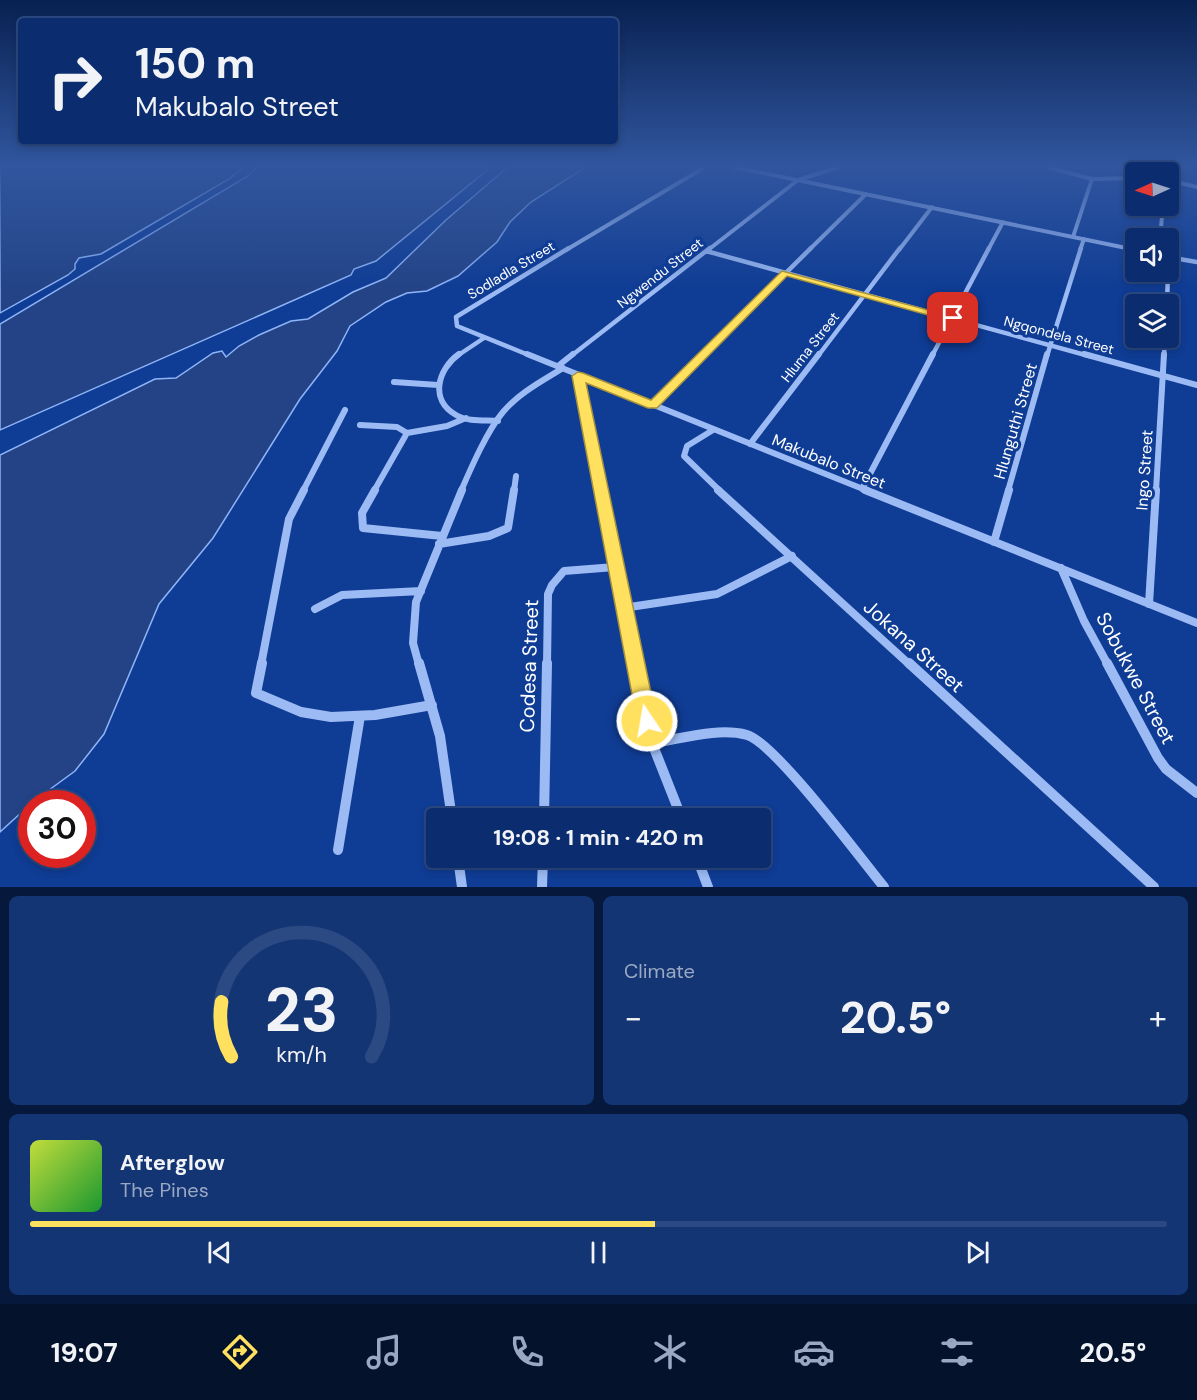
<!DOCTYPE html>
<meta charset="utf-8">
<style>
:root{--surface:#0b2d6f;--page:#143574;--text:#f1f3f6;--muted:#9aa8c3;--line:#2b4982;--accent:#ffe15f}
body{margin:0;font-family:"DM Sans",sans-serif;background:var(--page);color:var(--text);height:100vh;display:flex;flex-direction:column;font-size:22px;white-space:nowrap}
*{box-sizing:border-box;margin:0}
p{font-size:20px;color:var(--muted)}
.icon{flex:none;width:33px;height:33px;fill:none;stroke:currentColor;stroke-width:2;stroke-linecap:round;stroke-linejoin:round}
.map{position:relative;height:887px;overflow:hidden}
.details{display:flex;flex-direction:column;gap:9px;padding:9px;background:#06193d;flex:1}
.details>*{flex:none}
.hud{position:absolute;left:18px;top:18px;width:600px;height:126px;border-radius:6px;box-shadow:0 3px 9px #0003,0 0 0 2px var(--line);background:#0b2d6f;color:var(--text);overflow:hidden}
.needle{width:39px;rotate:267deg}
.fabs{position:absolute;left:1125px;top:162px;display:grid;gap:12px}
.fabs a{display:grid;place-items:center;width:54px;height:54px;border-radius:6px;background:var(--surface);box-shadow:0 3px 9px #0003,0 0 0 2px var(--line);font-size:30px}
.speed{position:absolute;left:18px;top:790px;display:flex;gap:12px;font-size:30px;font-weight:700;text-align:center}
.speed>*{display:grid;place-content:center;width:78px;height:78px;border-radius:50%;background:var(--surface);box-shadow:0 3px 9px #0003,0 0 0 2px var(--line);line-height:1}
.speed .limit{border:9px solid #d22;background:#fff;color:#111}
.pin{position:absolute;display:grid;place-items:center;width:51px;height:51px;color:#fff;margin:-26px;border-radius:12px;box-shadow:0 3px 9px #0006}
.me{position:absolute;width:66px;margin:-33px;rotate:348deg;stroke-linejoin:round;filter:drop-shadow(0 0 4px #0008)}
.turn{display:flex;align-items:center;gap:21px;height:126px;padding:0 18px;font-size:27px}
.turn .icon{width:78px;height:78px;stroke-width:2.5}
.turn b{display:block;font-size:42px;line-height:51px}
.big{font-size:45px;font-weight:700;line-height:1.1}
.details .tile{flex:1;display:flex;flex-direction:column;justify-content:center;gap:9px;min-width:0;padding:0 21px;border-radius:9px;background:var(--page)}
.details .dial{align-items:center;gap:0}
.dial svg{height:156px;overflow:visible;fill:none;stroke:var(--line);stroke-width:7;stroke-linecap:round;text-anchor:middle}
.dial text{fill:var(--text);stroke:none}
.song{display:flex;align-items:center;gap:18px}
.cover{width:72px;height:72px;border-radius:9px;background:linear-gradient(135deg,hsl(70 70% 55%),hsl(130 70% 35%))}
.played{height:6px;border-radius:3px;background:linear-gradient(90deg,var(--accent) 55%,var(--line) 55%)}
.keys{display:flex;justify-content:space-around;direction:ltr}
.heat{display:flex;justify-content:space-between;align-items:center;font-size:33px;direction:ltr}
.details .tiles{flex:1;display:grid;gap:9px;grid-template-columns:1fr 1fr}
.tile:last-child{grid-column:span 2}
.trip{position:absolute;left:426px;top:808px;width:345px;height:60px;border-radius:6px;background:var(--surface);box-shadow:0 3px 9px #0003,0 0 0 2px var(--line);font-weight:700;line-height:60px;text-align:center}
.dock{display:flex;height:96px;justify-content:space-around;align-items:center;background:#04122c;color:var(--muted)}
.dock .icon{width:42px;height:42px}
.dock .on{color:var(--accent)}
.dock b{font-size:27px;color:var(--text)}
.map>svg:first-child{display:block}
.water{fill:#234386;stroke:#8eb4f8;stroke-width:1.5}
.lines{fill:none;stroke-linecap:round;stroke-linejoin:round}
.minor-far4{stroke:#9cbbf4;stroke-width:4}
.minor-far3{stroke:#9cbbf4;stroke-width:4.5}
.minor-far2{stroke:#9cbbf4;stroke-width:6}
.minor-far1{stroke:#9cbbf4;stroke-width:8}
.minor{stroke:#9cbbf4;stroke-width:10}
.route{fill:#ffe15f;stroke:#a6923e;stroke-width:1.5}
.labels{text-anchor:middle;stroke-width:6;stroke-linejoin:round;paint-order:stroke}
.far-street-label{font-size:14px;fill:#fff;stroke:#0f3c94}
.street-label{font-size:16px;fill:#fff;stroke:#0f3c94}
.near-street-label{font-size:20px;fill:#fff;stroke:#0f3c94}
</style>
<div class="map">
<svg width="1197" height="887" viewBox="0 0 1197 887">
<rect width="100%" height="100%" fill="#0f3c94"/>
<!-- water -->
<path class="water" d="M0,167H244L229,179L101,254L79,258L75,264V269L68,275L0,313Z
M257,167H491L376,261L354,269L351,275L0,430V324L248,176Z
M508,167H586L531,202L510,222L497,242L458,276L427,291L407,293L386,302L350,326L337,351L300,399L213,538L159,604L104,734L75,771L34,801L0,832V455L155,379L176,378L213,353L222,351L226,357L239,346L259,335L291,321L308,319L353,292L386,278L446,220Z"/>
<g class="lines">
<!-- minor-far4 -->
<path class="minor-far4" d="M734,167L1136,250
M1047,167L1092,179L1136,178
M1119,167L1142,172
M1161,172L1172,167
M1168,180L1197,187
M1073,237L1092,179
M1160,238L1163,206
M566,250L705,167
M708,250L798,180L839,167
M809,250L866,194
M899,250L932,207
M988,250L1003,222
M1080,250L1084,239"/>
<!-- minor-far3 -->
<path class="minor-far3" d="M1128,248L1136,250
M706,251L1089,356
M1168,257L1197,262
M1167,304L1168,272
M457,356L484,338
M531,356L457,326L456,317L569,248
M571,356L710,248
M702,356L811,248
M818,356L900,248
M932,356L989,248
M1047,356L1081,248
M1164,356L1165,338"/>
<!-- minor-far2 -->
<path class="minor-far2" d="M459,354C438,369 429,400 456,415C468,422 485,420 498,421
M527,354L868,491
M1084,354L1197,385
M558,366L573,354
M578,376L601,491
M394,382L438,385
M652,405L704,354
M360,425L397,427L407,433
M713,430L687,446L684,456L720,491
M750,444L819,354
M862,489L933,354
M303,491L345,410
M374,491L407,433L447,426L466,418
M461,491C471,468 487,431 503,412C519,393 542,381 563,368
M514,491L516,476
M1008,491L1047,354
M1156,491L1164,354"/>
<!-- minor-far1 -->
<path class="minor-far1" d="M375,490L362,513L363,528L442,536
M601,490L636,665
M718,490L910,665
M865,490L1197,623
M994,542L1009,490
M439,544L489,536L508,528L514,490
M1061,568L1084,621L1108,665
M1149,604L1156,490
M623,608L717,594L792,556
M315,609L342,595L421,591
M261,665L289,519L304,490
M419,665L413,643L416,602L462,490
M547,665L548,594L552,585L564,571L615,567"/>
<!-- minor -->
<path class="minor" d="M262,663L256,693L301,712L331,717L375,715L432,705
M419,663L440,736L452,819
M635,663L652,743L682,819
M909,663L1154,887
M1107,663L1158,758L1166,769L1197,793
M652,743C681,739 718,727 747,735C775,743 861,859 884,887
M544,819L547,663
M338,850L360,716
M458,858L462,887
M697,858L708,887
M542,887L543,858"/>
</g>
<!-- sky -->
<linearGradient id="sky" x2="0" y2="1"><stop stop-color="#082151"/><stop offset="0.57" stop-color="#31569f"/><stop offset="1" stop-color="#31569f" stop-opacity="0"/></linearGradient>
<rect width="1197" height="291" fill="url(#sky)"/>
<!-- route -->
<path class="route" d="M782,271L958,318L953,322L787,276L657,408H648L586,383L657,721L654,728L647,731L640,728L637,721L572,376L578,372L583,373L651,400Z"/>
<g class="labels">
<!-- far-street labels -->
<g class="far-street-label">
<text transform="translate(511 270) rotate(-31)" y="5">Sodladla Street</text>
<text transform="translate(660 273) rotate(-38)" y="5">Ngwendu Street</text>
<text transform="translate(1059 335) rotate(15)" y="5">Ngqondela Street</text>
<text transform="translate(810 347) rotate(-52)" y="5">Hluma Street</text>
</g>
<!-- street labels -->
<g class="street-label">
<text transform="translate(1015 421) rotate(-74)" y="6">Hlunguthi Street</text>
<text transform="translate(829 461) rotate(22)" y="6">Makubalo Street</text>
<text transform="translate(1144 470) rotate(-86)" y="6">Ingo Street</text>
</g>
<!-- near-street labels -->
<g class="near-street-label">
<text transform="translate(914 646) rotate(42)" y="7">Jokana Street</text>
<text transform="translate(529 666) rotate(-88)" y="7">Codesa Street</text>
<text transform="translate(1136 678) rotate(62)" y="7">Sobukwe Street</text>
</g>
</g>
</svg>
<div class="fabs">
<a><svg class="needle" viewBox="-14 -14 28 28"><path d="M0-13l5 13h-10z" fill="#e53935"/><path d="M0 13l5-13h-10z" fill="#9aa8c3"/></svg></a>
<a><svg class="icon" aria-label="sound" viewBox="0 0 24 24"><path d="M4 9h4l5-4v14l-5-4H4zM17 9q2 3 0 6"/></svg></a>
<a><svg class="icon" aria-label="layers" viewBox="0 0 24 24"><path d="M12 4l9 5-9 5-9-5zM3 14l9 5 9-5"/></svg></a>
</div>
<div class="speed"><div class="limit">30</div></div>
<div class="pin" style="left:953px;top:318px;background:#d93025"><svg class="icon" aria-label="arrive" viewBox="0 0 24 24"><path d="M6 21V4h12l-3 4 3 4H6"/></svg></div>
<svg class="me" style="left:647px;top:721px" viewBox="-20 -20 40 40"><circle r="17" fill="#ffe15f" stroke="#fff" stroke-width="3"/><path d="M0-11L8 9 0 5-8 9z" fill="#fff"/></svg>
<div class="trip">19:08 · 1 min · 420 m</div>
<div class="hud">
<div class="turn"><svg class="icon" aria-label="right" viewBox="0 0 24 24"><path d="M7 20v-9h11M14 6l5 5-5 5"/></svg><div><b>150 m</b>Makubalo Street</div></div>
</div>
</div>
<section class="details">
<div class="tiles">
<div class="tile dial"><svg viewBox="0 0 100 80">
<path d="M14 69A42 42 0 1 1 86 69"/>
<path d="M14 69A42 42 0 0 1 9 41" stroke="#ffe15f"/>
<text x="50" y="56" font-size="32" font-weight="700">23</text>
<text x="50" y="72" font-size="11">km/h</text>
</svg></div>
<div class="tile"><p>Climate</p>
<div class="heat"><a>−</a><b class="big">20.5°</b><a>+</a></div>
</div>
<div class="tile">
<div class="song"><i class="cover"></i><div><b>Afterglow</b><p>The Pines</p></div></div>
<div class="played"></div>
<div class="keys"><svg class="icon" aria-label="previous" viewBox="0 0 24 24"><path d="M18 5L8 12l10 7zM5 5v14"/></svg><svg class="icon" aria-label="pause" viewBox="0 0 24 24"><path d="M8 5v14M16 5v14"/></svg><svg class="icon" aria-label="next" viewBox="0 0 24 24"><path d="M6 5l10 7-10 7zM19 5v14"/></svg></div>
</div>
</div>
</section>
<nav class="dock">
<b>19:07</b>
<svg class="icon on" aria-label="directions" viewBox="0 0 24 24"><path d="M12 3l9 9-9 9-9-9zM9 14v-3h6M13 9l2 2-2 2"/></svg>
<svg class="icon" aria-label="music" viewBox="0 0 24 24"><path d="M9 18V5l10-2v13"/><circle cx="6" cy="18" r="3"/><circle cx="16" cy="16" r="3"/></svg>
<svg class="icon" aria-label="phone" viewBox="0 0 24 24"><path d="M5 4h4l2 5-3 2q2 4 5 5l2-3 5 2v4C11 20 4 13 5 4z"/></svg>
<svg class="icon" aria-label="climate" viewBox="0 0 24 24"><path d="M12 3v18M4 7l16 10M4 17L20 7"/></svg>
<svg class="icon" aria-label="car" viewBox="0 0 24 24"><path d="M5 17H2v-5l4-1 3-4h7l3 4 3 1v5h-3M9 17h6M6 11h13"/><circle cx="7" cy="17" r="2"/><circle cx="17" cy="17" r="2"/></svg>
<svg class="icon" aria-label="filters" viewBox="0 0 24 24"><path d="M4 7h16M4 17h16"/><circle cx="9" cy="7" r="2"/><circle cx="15" cy="17" r="2"/></svg>
<b>20.5°</b>
</nav>
